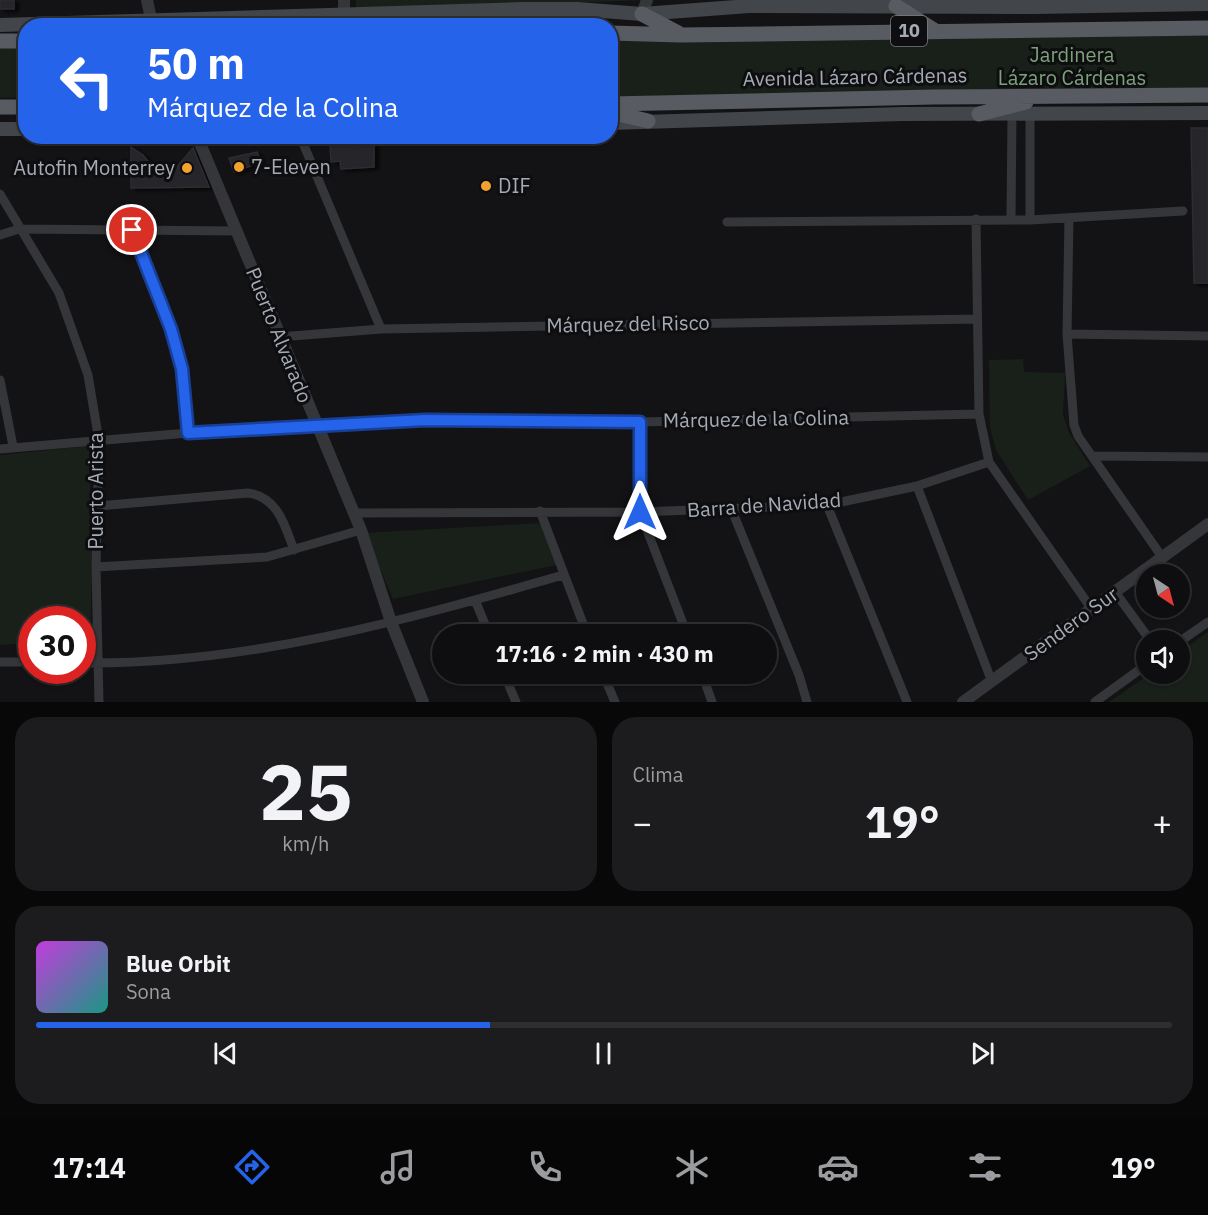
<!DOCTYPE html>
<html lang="es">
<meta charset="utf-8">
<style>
:root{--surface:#0e0e10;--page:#1c1c1e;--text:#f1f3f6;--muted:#9b9c9f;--line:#2e2e30;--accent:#2563eb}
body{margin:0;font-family:"IBM Plex Sans",sans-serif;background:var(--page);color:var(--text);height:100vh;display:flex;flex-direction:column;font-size:22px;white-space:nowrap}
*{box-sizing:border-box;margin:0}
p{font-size:20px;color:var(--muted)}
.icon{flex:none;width:33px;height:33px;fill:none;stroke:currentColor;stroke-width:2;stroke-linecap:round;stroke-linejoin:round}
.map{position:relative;height:702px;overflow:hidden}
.side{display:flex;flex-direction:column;gap:15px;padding:15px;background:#080809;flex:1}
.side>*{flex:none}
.top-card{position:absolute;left:18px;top:18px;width:600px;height:126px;border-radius:24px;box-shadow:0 2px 4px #0004,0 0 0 2px var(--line);background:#2563eb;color:#fff;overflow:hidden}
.needle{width:39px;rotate:144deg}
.buttons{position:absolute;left:1136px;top:564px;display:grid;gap:12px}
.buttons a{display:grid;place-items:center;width:54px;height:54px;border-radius:50%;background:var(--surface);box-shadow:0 2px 4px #0004,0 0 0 2px var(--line);font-size:30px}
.speed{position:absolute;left:18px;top:606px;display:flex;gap:12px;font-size:30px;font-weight:700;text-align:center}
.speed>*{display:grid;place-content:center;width:78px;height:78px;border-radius:50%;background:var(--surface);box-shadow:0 2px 4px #0004,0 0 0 2px var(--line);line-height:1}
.speed .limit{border:9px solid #d22;background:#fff;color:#111}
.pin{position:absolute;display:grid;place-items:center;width:51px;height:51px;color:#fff;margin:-26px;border:3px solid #fff;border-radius:50%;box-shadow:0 2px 6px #0007}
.me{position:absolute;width:66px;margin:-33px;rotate:0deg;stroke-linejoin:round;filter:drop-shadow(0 0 4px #0008)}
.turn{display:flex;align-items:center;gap:21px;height:126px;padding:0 30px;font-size:27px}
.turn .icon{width:78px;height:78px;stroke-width:2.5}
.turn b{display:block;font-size:42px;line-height:51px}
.big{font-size:45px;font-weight:700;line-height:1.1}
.side .widget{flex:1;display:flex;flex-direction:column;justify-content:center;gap:9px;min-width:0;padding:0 21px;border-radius:24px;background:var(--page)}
.side .dial{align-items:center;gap:0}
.dial b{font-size:78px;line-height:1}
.song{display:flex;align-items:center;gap:18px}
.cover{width:72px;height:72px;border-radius:9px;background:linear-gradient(135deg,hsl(290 70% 55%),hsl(170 70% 35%))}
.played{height:6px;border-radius:3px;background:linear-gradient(90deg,var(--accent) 40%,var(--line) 40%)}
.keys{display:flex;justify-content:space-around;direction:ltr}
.heat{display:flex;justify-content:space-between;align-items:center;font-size:33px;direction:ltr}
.side .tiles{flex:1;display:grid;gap:15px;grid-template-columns:1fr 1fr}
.widget:last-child{grid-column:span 2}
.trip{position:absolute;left:432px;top:624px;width:345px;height:60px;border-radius:30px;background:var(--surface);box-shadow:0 2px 4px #0004,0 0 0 2px var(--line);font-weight:700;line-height:60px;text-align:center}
.tabs{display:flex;height:96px;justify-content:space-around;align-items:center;background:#060606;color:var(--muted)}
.tabs .icon{width:42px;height:42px}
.tabs .selected{color:var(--accent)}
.tabs b{font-size:27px;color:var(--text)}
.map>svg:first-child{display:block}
.green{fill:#19201a}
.building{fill:#262629;stroke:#2d2d31;stroke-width:1.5;filter:url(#shadow)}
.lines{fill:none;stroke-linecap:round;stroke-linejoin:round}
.minor{stroke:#34363a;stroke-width:9}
.tertiary{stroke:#34363a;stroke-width:12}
.secondary{stroke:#42454a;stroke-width:14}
.trunk{stroke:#585c62;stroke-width:15}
.route-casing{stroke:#184099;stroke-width:15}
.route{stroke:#2563eb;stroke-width:10}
.poi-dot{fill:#f2a32e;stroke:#0e0e10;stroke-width:2}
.labels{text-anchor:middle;stroke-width:6;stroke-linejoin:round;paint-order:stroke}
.shield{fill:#0e0e10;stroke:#787c84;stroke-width:1.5}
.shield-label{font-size:18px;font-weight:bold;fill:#a5abb5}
.park-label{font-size:20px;fill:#7ca17b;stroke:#0e0e10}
.street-label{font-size:20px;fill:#a5abb5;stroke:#0e0e10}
.poi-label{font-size:20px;fill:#a5abb5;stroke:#0e0e10;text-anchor:start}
</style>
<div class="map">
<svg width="1208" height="702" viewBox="0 0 1208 702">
<defs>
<filter id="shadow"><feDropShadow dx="4.5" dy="2.5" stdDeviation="1.5" flood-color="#0009"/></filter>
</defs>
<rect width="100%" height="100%" fill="#131315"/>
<!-- green -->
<path class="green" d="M356,0H644L356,12Z
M1208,33V97L611,99L610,40Z
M25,42V97L0,98V43Z
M1023,359L1024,372L1065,373L1063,415L1069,433L1090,466L1028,500L996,450L990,428L989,360Z
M89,446L92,562L90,640H83L82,620H32L31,643L0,645V455Z
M542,523L556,565L393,599L365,533Z
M1208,632V702H1109L1150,674H1179V653Z"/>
<!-- building -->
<path class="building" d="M0,0H14V9H0Z
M1191,128H1208V283H1194Z
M374,141V167L341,169L340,161L331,162L330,144L359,146V142Z
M131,147L143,155L153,167H177L193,148L209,187L131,188Z
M257,152L261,162L234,172L229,158Z"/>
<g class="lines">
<!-- minor -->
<path class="minor" d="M300,136L381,329
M0,194L59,293L88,375L99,441L96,567L99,702
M1011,218L1012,114
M976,219L979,414L989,462L1091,608
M1069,219L1067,334L1074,425L1078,436L1162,557
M1030,220V114
M727,222L1030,220L1183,211
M132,230L171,329L182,369L188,433
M0,235L19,229L237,231
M1067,334L1208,336
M279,337L381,329L976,319
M0,380L13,446
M640,422V512L687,634
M0,449L188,433L425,420L640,422L979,414
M1092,456L1208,457
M917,486L992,682
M827,505L907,702
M98,506L248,493C278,497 285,526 294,550
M731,508L799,675L807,702
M540,511L587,634
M354,513L640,512L827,505L917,486L989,462
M96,567L267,557L361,530
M1115,592L1150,640
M475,600L489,634
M1179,642L1208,622
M0,662H32
M82,663C246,665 407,620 563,575
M504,674L516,702
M603,674L615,702
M702,674L712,702
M1095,702L1146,665"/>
<!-- tertiary -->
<path class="tertiary" d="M147,0L151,19
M642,14L647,0
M344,16V0
M197,136L361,530L391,622L423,702
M963,702L1208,524"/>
<!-- secondary -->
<path class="secondary" d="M0,25L524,9H577L642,14L749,6L1036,7L1208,4
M610,123L902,114L1208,113
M0,129H26"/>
<!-- trunk -->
<path class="trunk" d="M896,6L934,30
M642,14L678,33
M610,33L681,35L1208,28
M0,41H26
M610,104L934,97L1208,95
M0,107H26
M610,112L648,121
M979,114L1026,102"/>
</g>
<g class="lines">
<defs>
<path id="route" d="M132,230L171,329L182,369L188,433L425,420L640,422V512"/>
</defs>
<!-- route casing -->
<use href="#route" class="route-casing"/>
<!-- route -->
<use href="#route" class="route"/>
</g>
<!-- markers -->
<g class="poi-dot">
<circle cx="239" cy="167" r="6"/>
<circle cx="187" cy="168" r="6"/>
<circle cx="486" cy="186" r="6"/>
</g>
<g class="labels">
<!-- shield labels -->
<rect class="shield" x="891" y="16" width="36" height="30" rx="4.5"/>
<g class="shield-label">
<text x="909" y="37">10</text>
</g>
<!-- park labels -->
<g class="park-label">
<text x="1072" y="62">Jardinera<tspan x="1072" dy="23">Lázaro Cárdenas</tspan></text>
</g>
<!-- street labels -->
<g class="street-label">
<text transform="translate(855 77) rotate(-1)" y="7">Avenida Lázaro Cárdenas</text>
<text transform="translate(628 324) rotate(-1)" y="7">Márquez del Risco</text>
<text transform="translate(279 335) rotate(68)" y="7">Puerto Alvarado</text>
<text transform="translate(756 419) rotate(-1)" y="7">Márquez de la Colina</text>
<text transform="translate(96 491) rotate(-90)" y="7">Puerto Arista</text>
<text transform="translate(764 505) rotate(-4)" y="7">Barra de Navidad</text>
<text transform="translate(1071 624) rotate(-36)" y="7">Sendero Sur</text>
</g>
<!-- poi labels -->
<g class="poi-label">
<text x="251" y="174">7-Eleven</text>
<text x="175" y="175" text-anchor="end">Autofin Monterrey</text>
<text x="498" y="193">DIF</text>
</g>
</g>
</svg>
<div class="buttons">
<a><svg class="needle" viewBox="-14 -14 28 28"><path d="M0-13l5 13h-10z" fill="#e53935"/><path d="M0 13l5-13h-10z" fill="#9b9c9f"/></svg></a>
<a><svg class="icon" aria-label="sound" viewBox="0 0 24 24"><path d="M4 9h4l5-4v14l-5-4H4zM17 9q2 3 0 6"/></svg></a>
</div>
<div class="speed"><div class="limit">30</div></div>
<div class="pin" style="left:132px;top:230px;background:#d93025"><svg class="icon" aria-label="arrive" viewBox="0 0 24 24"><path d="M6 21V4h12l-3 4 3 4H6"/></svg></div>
<svg class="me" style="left:640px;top:512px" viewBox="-20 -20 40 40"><path d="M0-17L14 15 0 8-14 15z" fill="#2563eb" stroke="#fff" stroke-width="4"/></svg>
<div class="trip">17:16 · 2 min · 430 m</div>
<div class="top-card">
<div class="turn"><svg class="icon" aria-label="left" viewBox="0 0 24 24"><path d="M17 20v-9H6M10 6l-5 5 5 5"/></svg><div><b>50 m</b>Márquez de la Colina</div></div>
</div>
</div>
<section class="side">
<div class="tiles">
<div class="widget dial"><b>25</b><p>km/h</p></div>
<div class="widget"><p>Clima</p>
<div class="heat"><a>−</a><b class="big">19°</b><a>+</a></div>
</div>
<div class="widget">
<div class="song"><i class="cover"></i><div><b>Blue Orbit</b><p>Sona</p></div></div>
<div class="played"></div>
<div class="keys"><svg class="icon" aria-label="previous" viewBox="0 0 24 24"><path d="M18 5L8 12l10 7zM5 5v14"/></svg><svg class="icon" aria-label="pause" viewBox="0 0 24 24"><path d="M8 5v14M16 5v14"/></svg><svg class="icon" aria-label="next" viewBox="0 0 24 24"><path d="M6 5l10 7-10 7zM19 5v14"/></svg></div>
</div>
</div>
</section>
<nav class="tabs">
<b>17:14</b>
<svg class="icon selected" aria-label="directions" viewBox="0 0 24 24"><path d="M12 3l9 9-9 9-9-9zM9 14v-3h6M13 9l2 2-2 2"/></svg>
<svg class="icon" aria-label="music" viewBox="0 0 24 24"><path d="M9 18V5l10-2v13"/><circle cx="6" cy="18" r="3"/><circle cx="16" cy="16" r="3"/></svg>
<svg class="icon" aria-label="phone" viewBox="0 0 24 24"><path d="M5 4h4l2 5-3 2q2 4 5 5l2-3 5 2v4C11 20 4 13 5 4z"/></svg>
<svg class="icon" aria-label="climate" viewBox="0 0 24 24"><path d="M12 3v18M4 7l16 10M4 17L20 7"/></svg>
<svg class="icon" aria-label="car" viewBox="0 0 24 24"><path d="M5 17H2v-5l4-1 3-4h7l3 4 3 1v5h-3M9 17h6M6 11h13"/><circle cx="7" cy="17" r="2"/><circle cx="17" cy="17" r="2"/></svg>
<svg class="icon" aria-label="filters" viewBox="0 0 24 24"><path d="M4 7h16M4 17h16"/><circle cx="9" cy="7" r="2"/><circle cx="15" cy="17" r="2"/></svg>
<b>19°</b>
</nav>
